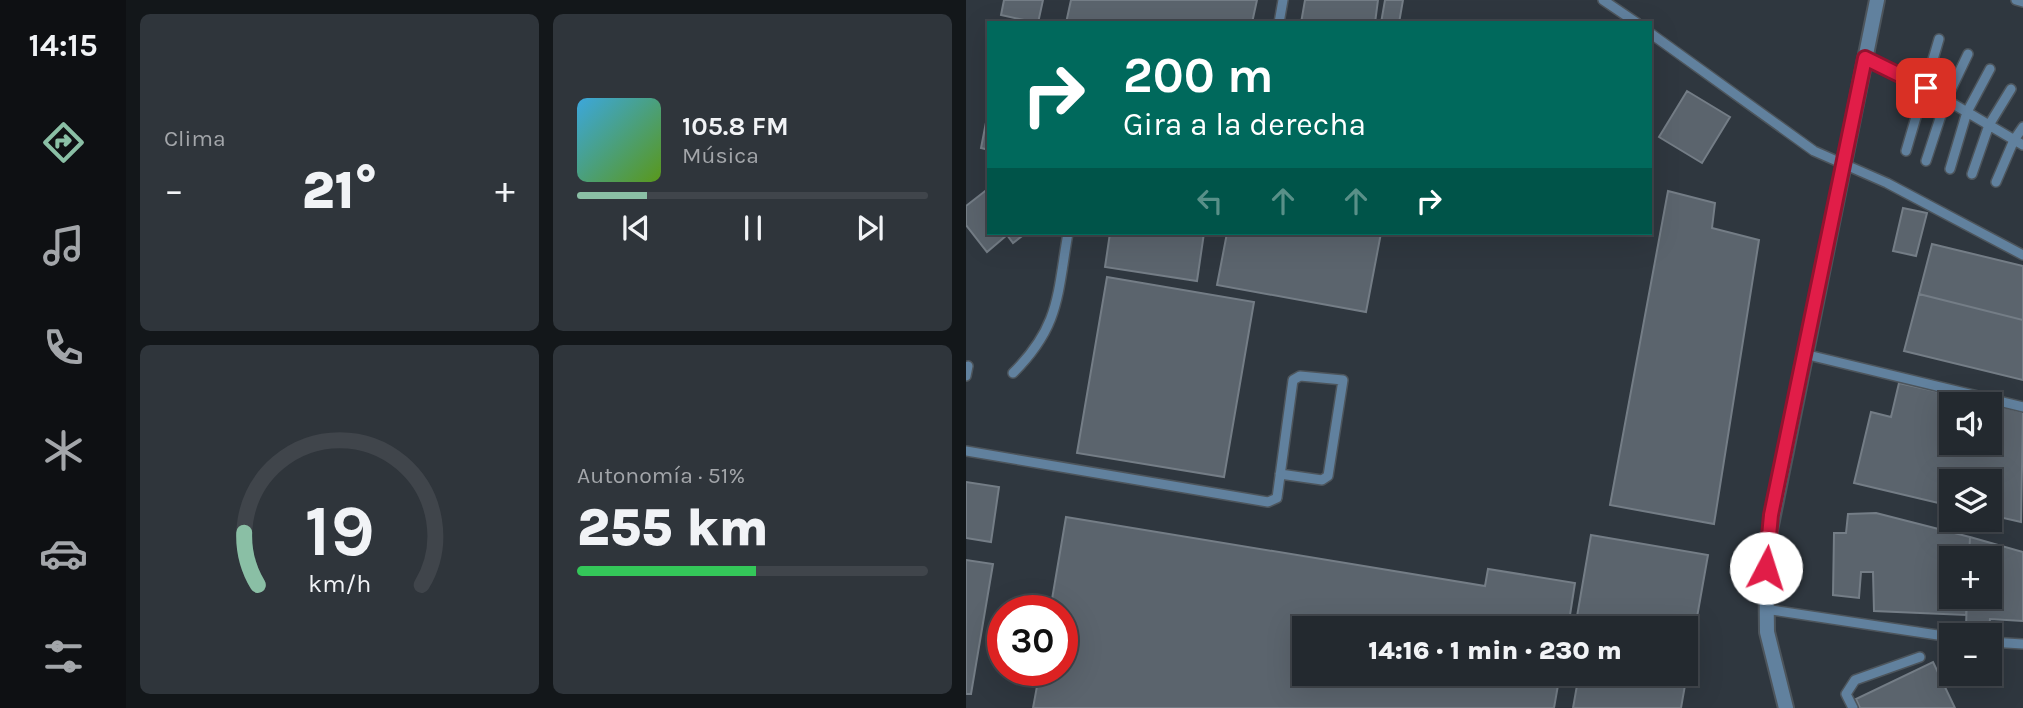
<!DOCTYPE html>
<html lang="es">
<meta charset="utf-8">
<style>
:root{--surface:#23292f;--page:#2f353b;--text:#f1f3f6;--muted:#a3a6aa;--line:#40454b;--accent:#8abfa5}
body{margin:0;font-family:Karla,sans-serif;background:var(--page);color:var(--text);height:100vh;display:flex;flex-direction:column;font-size:26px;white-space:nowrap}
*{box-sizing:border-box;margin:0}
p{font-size:23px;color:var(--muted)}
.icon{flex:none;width:38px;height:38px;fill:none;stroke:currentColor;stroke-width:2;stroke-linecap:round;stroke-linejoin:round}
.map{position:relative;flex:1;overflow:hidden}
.panel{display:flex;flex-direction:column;gap:14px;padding:14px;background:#13171a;width:840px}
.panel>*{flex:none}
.top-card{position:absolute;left:21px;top:21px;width:665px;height:214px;border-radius:0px;box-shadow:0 7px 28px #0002,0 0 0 2px var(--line);background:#00695c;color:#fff;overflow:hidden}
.buttons{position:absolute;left:973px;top:392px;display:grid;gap:14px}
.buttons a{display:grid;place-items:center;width:63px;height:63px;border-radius:0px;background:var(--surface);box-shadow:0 7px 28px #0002,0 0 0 2px var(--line);font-size:35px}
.speed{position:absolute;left:21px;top:595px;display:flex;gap:14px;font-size:35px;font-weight:700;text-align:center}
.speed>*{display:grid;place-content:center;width:91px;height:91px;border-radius:50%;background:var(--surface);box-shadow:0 7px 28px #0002,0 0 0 2px var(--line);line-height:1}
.speed .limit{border:10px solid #d22;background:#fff;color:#111}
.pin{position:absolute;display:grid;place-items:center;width:60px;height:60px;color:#fff;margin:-30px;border-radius:14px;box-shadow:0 4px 10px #0006}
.me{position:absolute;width:77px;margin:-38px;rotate:5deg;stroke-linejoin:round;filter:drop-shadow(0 0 5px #0008)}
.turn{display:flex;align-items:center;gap:24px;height:147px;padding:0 21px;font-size:32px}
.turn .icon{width:91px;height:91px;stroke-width:2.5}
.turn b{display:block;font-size:49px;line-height:60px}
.lanes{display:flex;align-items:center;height:66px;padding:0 21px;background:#0003;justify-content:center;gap:35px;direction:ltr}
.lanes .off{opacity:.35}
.big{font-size:52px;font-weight:800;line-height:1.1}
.panel .tile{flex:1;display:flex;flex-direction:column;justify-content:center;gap:10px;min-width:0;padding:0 24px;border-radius:10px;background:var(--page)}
.panel .dial{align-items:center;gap:0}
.dial svg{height:182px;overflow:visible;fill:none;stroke:var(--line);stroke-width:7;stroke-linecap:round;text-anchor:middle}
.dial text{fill:var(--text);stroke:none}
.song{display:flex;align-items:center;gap:21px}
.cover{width:84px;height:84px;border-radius:10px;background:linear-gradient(135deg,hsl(200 70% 55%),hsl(90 70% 35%))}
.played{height:7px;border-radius:4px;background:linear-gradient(90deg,var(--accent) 20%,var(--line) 20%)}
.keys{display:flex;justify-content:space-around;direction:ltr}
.heat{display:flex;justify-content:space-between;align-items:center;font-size:38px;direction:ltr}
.charge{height:10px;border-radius:5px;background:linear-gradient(90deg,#34c759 51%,var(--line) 0)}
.panel .tiles{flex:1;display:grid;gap:14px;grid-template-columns:repeat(2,1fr)}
.trip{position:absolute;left:326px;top:616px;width:406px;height:70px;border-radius:0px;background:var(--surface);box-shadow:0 7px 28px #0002,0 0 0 2px var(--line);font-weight:800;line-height:70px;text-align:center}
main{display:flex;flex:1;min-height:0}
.tab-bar{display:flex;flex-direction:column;width:126px;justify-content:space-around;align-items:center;background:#0e1013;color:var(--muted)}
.tab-bar .icon{width:49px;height:49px}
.tab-bar .active{color:var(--accent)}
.tab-bar b{font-size:32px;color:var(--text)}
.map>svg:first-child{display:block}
.building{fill:#5b646d;stroke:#747d86;stroke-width:2}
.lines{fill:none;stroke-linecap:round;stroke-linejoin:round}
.service-casing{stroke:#4d555c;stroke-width:12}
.minor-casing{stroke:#4d555c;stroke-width:18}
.service{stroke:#61819e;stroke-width:9}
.minor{stroke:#61819e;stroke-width:14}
.route-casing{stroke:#92132f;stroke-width:18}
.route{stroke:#e11d48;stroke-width:12}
</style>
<main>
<nav class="tab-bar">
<b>14:15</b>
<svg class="icon active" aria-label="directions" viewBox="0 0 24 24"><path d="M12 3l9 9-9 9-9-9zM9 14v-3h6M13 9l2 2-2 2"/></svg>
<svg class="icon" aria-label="music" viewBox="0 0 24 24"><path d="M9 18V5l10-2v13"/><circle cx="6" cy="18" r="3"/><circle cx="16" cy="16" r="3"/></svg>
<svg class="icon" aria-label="phone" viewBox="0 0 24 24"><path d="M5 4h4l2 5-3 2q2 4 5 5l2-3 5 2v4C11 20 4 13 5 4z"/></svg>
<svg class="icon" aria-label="climate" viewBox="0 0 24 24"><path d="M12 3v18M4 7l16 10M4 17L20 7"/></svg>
<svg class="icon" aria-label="car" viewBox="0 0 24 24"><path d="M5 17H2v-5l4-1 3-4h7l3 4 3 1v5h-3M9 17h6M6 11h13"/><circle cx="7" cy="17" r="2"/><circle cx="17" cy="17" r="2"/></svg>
<svg class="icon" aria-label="filters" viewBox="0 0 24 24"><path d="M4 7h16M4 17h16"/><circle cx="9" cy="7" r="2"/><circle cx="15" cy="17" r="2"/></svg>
</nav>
<section class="panel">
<div class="tiles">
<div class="tile"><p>Clima</p>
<div class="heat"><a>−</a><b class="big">21°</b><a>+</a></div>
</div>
<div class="tile">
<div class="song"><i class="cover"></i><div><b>105.8 FM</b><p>Música</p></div></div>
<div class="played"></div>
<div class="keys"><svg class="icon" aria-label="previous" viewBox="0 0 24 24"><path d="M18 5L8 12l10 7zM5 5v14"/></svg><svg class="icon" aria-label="pause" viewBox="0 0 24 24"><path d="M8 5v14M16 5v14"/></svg><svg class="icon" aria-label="next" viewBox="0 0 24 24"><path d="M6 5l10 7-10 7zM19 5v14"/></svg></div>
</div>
<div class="tile dial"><svg viewBox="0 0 100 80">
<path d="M14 69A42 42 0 1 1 86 69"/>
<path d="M14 69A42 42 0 0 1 8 46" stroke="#8abfa5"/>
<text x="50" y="56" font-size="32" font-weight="700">19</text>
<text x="50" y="72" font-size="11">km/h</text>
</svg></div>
<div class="tile"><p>Autonomía · 51%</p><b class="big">255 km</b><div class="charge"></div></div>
</div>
</section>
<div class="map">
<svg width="1057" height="708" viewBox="0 0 1057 708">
<rect width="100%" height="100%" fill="#2f373f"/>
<!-- building -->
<path class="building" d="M38,0H77L72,23L35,15Z
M105,0H291L286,23H100Z
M339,0H412L409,23H335Z
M419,0H437L433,23H415Z
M721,91L764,117L736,163L693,137Z
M23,107V150L15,148Z
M23,188V233H60L47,243L41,235L21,252L0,225V206Z
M702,191L749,203L746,228L793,240L748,524L644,505Z
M937,208L961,213L950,256L927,251Z
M144,233H238L231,281L139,267Z
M261,233H415L400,312L251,285Z
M966,244L1057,266V320L953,294Z
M141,277L288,302L258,477L111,453Z
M953,294L1057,320V380L938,351Z
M933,383L1005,399L1004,404H985V443H1024V404L1017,402L1057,412L1055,522L1024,515V481H985V506L888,483L905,412L925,417Z
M0,482L33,487L25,542L0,538Z
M910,513L1004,537L1003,558H985V597H1001L1000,615L908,611L907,572H895L893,598L867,595L868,533H880L882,514Z
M100,517L519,586L522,569L609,583L602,628H338V674H594L588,708H67L74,670H96V611H84Z
M625,535L742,555L715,708H607L613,674H719V628H609Z
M1004,537L1057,552V621L1024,619L1023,628L1000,627L1001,597H1024V558H1003Z
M0,560L27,564L5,694H0Z
M967,662L989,708H894L890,699Z"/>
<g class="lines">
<defs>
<path id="service" d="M637,0L671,23
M1050,0L1057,2
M313,23L317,0
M684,33L848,151L921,183L1057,255
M899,58L938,75L1057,145
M940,151L973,39
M960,161L980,100L1002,54
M984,169L1001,112L1024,69
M1006,174L1023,125L1045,89
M1030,182L1048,140L1057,127
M838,354L1057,407
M47,373C94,326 91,296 102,233
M0,376L2,366
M0,451L302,502L311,498L327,380L334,376L377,380L362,476L356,480L314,474
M799,609L985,637
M1024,642L1057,644
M887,708L880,694L889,680L954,657"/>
<path id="minor" d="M820,708L801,632L800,550L911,0"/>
</defs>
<!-- service casing -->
<use href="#service" class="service-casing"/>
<!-- minor casing -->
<use href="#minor" class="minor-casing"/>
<!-- service -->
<use href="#service" class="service"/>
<!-- minor -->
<use href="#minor" class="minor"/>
</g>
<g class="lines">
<defs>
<path id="route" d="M800,568L805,515L899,58L960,88"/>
</defs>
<!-- route casing -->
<use href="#route" class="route-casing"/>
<!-- route -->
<use href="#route" class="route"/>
</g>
</svg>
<div class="buttons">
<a><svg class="icon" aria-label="sound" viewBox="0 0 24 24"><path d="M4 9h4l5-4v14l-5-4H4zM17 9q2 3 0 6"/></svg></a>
<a><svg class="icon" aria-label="layers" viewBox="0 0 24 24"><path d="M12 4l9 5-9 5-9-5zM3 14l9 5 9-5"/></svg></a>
<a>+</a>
<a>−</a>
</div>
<div class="speed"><div class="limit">30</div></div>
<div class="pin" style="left:960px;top:88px;background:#d93025"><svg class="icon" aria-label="arrive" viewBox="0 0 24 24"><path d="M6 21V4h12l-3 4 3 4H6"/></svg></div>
<svg class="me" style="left:800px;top:568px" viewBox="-20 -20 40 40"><circle r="19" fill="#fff"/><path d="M0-13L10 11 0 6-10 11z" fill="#e11d48"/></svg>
<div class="trip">14:16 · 1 min · 230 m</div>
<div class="top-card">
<div class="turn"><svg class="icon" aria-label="right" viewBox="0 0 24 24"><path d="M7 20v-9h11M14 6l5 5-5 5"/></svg><div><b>200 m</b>Gira a la derecha</div></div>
<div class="lanes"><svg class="icon off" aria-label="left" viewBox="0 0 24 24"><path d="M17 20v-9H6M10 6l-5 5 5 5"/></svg><svg class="icon off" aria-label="ahead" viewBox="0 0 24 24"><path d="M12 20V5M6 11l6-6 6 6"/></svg><svg class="icon off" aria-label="ahead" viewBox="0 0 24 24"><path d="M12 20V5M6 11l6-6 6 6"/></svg><svg class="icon" aria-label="right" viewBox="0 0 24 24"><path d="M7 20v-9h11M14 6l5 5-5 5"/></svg></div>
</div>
</div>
</main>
